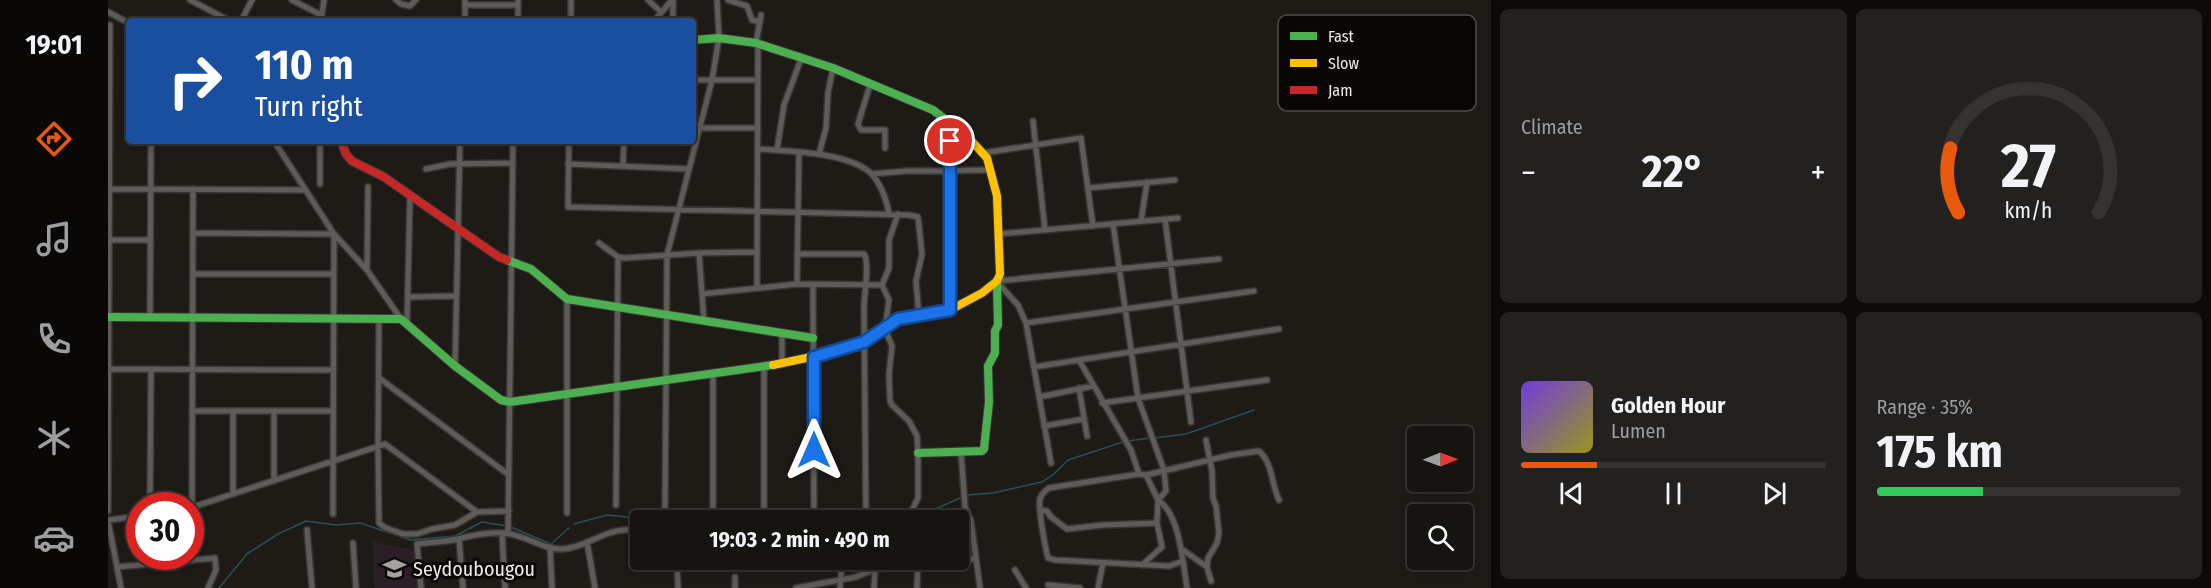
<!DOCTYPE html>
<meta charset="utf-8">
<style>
:root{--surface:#161411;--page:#23211f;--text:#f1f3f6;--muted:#9e9e9f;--line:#353331;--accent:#ea580c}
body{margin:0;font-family:"Fira Sans Condensed",sans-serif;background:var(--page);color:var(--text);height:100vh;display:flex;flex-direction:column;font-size:22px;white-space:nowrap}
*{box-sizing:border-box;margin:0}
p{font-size:20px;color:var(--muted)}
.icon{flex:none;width:33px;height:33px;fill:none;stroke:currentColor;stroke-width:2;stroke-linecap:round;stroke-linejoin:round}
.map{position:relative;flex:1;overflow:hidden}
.drawer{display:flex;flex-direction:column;gap:9px;padding:9px;background:#0c0b09;width:720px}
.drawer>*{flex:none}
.hud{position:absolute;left:18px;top:18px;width:570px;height:126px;border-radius:6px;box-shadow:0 3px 15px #0003,0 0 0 2px var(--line);background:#1a4fa0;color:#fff;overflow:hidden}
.needle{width:39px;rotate:89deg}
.fabs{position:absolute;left:1299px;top:426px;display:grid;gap:12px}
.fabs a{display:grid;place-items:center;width:66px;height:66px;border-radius:6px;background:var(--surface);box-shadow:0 3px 15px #0003,0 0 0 2px var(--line);font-size:30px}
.speed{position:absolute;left:18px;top:492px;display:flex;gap:12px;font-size:30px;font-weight:700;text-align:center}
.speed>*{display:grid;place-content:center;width:78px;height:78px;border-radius:50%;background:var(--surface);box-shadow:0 3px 15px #0003,0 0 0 2px var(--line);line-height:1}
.speed .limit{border:9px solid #d22;background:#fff;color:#111}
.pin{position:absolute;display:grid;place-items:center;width:51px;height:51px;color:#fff;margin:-26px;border:3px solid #fff;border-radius:50%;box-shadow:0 2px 6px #0007}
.me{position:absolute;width:66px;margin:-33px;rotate:0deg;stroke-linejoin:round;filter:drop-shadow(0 0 4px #0008)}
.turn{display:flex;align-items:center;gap:21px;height:126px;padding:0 30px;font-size:27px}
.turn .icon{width:78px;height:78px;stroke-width:2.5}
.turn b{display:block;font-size:42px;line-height:51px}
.big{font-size:45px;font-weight:700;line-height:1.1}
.drawer .widget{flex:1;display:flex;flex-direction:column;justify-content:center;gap:9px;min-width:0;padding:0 21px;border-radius:9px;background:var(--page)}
.drawer .dial{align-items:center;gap:0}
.dial svg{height:156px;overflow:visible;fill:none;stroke:var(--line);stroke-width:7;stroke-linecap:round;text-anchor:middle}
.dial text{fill:var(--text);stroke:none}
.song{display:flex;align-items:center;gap:18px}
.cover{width:72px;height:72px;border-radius:9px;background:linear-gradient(135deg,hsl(260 70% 55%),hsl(60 70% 35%))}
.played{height:6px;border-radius:3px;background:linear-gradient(90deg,var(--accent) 25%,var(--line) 25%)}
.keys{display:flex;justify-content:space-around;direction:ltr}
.heat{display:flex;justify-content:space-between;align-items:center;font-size:33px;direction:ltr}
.charge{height:9px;border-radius:4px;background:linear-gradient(90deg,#34c759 35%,var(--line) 0)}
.drawer .tiles{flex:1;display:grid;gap:9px;grid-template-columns:repeat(2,1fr)}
.trip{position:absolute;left:522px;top:510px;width:339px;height:60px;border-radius:6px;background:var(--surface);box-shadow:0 3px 15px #0003,0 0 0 2px var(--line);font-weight:700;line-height:60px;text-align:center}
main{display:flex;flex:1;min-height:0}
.dock{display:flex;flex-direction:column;width:108px;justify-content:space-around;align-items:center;background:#090807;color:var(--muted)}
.dock .icon{width:42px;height:42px}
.dock .on{color:var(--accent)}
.dock b{font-size:27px;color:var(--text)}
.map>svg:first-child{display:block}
.education{fill:#2b1e27}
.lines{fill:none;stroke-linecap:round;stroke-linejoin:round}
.stream{stroke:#285056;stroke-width:1.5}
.street-casing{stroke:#393734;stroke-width:8}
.fast-casing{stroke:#393734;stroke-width:10}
.slow-casing{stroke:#393734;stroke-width:10}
.jam-casing{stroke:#393734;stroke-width:10}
.street{stroke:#5e5c58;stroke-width:5}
.fast{stroke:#4caf50;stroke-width:8}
.slow{stroke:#ffc107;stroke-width:8}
.jam{stroke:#c62828;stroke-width:8}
.route-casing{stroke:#114b97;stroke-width:15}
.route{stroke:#1a73e8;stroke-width:10}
.labels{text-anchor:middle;stroke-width:6;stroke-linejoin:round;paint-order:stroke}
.poi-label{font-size:20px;fill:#ede9e4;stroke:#090705;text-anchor:start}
.key{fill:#090705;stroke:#4d4b48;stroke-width:1.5}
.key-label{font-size:16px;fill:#ede9e4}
</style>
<main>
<nav class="dock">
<b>19:01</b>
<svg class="icon on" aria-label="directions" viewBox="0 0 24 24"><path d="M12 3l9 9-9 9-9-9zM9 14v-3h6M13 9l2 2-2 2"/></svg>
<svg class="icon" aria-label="music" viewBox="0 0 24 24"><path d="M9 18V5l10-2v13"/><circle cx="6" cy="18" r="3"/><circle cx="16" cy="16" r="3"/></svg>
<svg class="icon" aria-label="phone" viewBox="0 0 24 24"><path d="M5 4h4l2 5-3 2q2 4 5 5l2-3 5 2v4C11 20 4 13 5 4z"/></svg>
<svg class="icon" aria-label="climate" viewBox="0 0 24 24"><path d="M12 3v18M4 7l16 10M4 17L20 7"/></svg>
<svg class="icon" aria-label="car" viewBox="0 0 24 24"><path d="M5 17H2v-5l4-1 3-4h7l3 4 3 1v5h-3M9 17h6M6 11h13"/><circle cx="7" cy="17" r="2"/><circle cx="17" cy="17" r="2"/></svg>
</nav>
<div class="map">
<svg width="1383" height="588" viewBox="0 0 1383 588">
<rect width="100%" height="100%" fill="#1e1b17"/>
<!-- education -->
<path class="education" d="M265,542L306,550L309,588H266Z"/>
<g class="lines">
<!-- stream -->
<path class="stream" d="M1046,438L1078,434L1146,410
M1020,441L1042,438
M858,495L885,493L934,482L946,474L960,460L1015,442
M803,520L854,497
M466,524L499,515L547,520
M403,527L443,544L461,528
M613,560L621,562L627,560
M111,588L139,554L170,534L198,521L228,525L252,523L303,540L347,536L374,522L399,526"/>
<defs>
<path id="street" d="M82,0L122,21
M184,0L213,15
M288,0L293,4L302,6L308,0
M357,0V21
M540,0L553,12
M620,0L639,6L644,20L652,22
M357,5H410
M0,12L21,23
M133,21L144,0
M213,21L216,0
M410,21V0
M463,21V0
M546,21L564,0
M565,21V0
M648,43L653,15
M585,80H650
M762,85L750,124L753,130H777V148
M925,121L937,230
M591,128H650
M166,141L226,234L259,270L293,319
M461,141L460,207L801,215L810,217L814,254L808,281L811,317
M650,149C680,151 733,152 759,170C771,178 779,200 781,214
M669,150L676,105L693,59
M875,153L973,138L985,226
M711,154L718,128L720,93L725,68
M460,164L581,169
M515,166L516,141
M318,169L342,164L405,163
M764,174L798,171L883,170
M212,184V141
M980,188L1067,180
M0,189L198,190
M1057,219L1083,422
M1033,221L1039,182
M1005,224L1030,398L1056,470L1058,491L1050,500C1072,514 1075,564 1079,588
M85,233L226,234
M890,234L1070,218
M1,240H42
M491,243L510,257L517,258L591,253L649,252
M591,253L596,321
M689,254H756C762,262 756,295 756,308C756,379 757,450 758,520
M259,270L260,187
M85,274H226
M889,281L1111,259
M889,282L910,305L918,323L943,463
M689,284L691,152
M705,285L706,520
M649,288L650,43
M594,294L689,284L774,285
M300,297L348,296
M459,299V513
M842,310V141
M42,317L43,141
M271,318L270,446L271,523L278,528L295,534H309L324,529L347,525L369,512
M299,323L302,197
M918,323L1146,291
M674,333V364
M971,360L1023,450L1031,474L1038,475L1050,500L1049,523L1054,547L1034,565
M347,366L352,141
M656,366V520
M926,367L1171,329
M0,369L226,370
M605,373V520
M271,378L401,475
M971,388L979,436
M931,397L985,386
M994,403L1159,380
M84,411H225
M936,426L976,419
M1098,440L1104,471L1105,498L1108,506L1111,533L1109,543L1100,558L1099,567
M853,452L857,507L863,521L872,588
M1031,474L941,488C937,491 933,494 932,499C930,509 937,546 940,558L947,560L1061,566L1075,561
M1038,475L1123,455L1151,451C1165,463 1163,484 1171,500
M166,481V411
M125,494V411
M508,505L510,257
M42,506L43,370
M82,508L277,444L369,512L401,511
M84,508L85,189
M557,508L559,255L604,80L611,38L609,0
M933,510L939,511L943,517L959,529L995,525L1049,523
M0,511L2,25
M225,514L226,234
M0,520L13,588
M0,520L32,516
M784,520L804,510L810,498V453L809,436L801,421L784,405L782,401L781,374L784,346L777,329L781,300L774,285L781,268V240L790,214
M199,530L204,588
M394,533L397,588
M400,534L405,141
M351,539L355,588
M479,542L487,588
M245,543L248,588
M442,547L444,588
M1075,550L1099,567L1103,581
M569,560L570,588
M765,560L767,569L766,588
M9,567L107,558L108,570L100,588
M907,570L918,588
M940,585L972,588
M313,588L309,544C323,542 337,542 350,539C365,535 381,532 396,533C416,534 435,550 454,549C480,548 502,524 530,531
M627,588V577
M688,588L748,577L767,569L810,563L868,559
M732,588L734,560
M809,588L810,563
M990,588L995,563"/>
<path id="fast" d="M585,40L611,38L648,43L725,68L825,110L859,136
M399,260L423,269L459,299L705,338
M0,317L293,319L347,366L393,400L402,402L665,365
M810,453L874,451L876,449L881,402L880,366L887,353V331L890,325L889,281"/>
<path id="slow" d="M665,365L722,353L756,342L790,319L842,310L874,293L889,281L892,274L889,196L879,158L859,136"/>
<path id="jam" d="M233,141L238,154L244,161L276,177L391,257L399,260"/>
</defs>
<!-- street casing -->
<use href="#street" class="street-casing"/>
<!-- fast casing -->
<use href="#fast" class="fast-casing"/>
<!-- slow casing -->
<use href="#slow" class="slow-casing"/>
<!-- jam casing -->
<use href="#jam" class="jam-casing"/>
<!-- street -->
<use href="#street" class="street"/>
<!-- fast -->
<use href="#fast" class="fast"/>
<!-- slow -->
<use href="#slow" class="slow"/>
<!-- jam -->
<use href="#jam" class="jam"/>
</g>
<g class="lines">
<defs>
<path id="route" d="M706,450V357L756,342L790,319L842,310V141"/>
</defs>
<!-- route casing -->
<use href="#route" class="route-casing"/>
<!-- route -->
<use href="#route" class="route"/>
</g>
<!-- icons -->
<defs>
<symbol id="school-bare" viewBox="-9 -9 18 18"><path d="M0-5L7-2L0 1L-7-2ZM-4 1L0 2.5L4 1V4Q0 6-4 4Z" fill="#a5a19c" stroke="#090705" stroke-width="2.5" paint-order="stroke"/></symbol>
</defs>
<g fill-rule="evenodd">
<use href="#school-bare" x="270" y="552" width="33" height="33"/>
</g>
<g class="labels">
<!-- poi labels -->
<g class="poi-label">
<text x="305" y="576">Seydoubougou</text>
</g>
</g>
<!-- legend -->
<rect x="1170" y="15" width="198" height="96" rx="9" class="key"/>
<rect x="1182" y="32" width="27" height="8" fill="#4caf50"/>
<rect x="1182" y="59" width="27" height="8" fill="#ffc107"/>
<rect x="1182" y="86" width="27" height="8" fill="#c62828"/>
<g class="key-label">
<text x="1220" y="42">Fast</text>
<text x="1220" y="69">Slow</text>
<text x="1220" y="96">Jam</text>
</g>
</svg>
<div class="fabs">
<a><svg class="needle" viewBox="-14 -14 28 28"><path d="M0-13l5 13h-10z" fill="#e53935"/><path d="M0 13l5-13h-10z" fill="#9e9e9f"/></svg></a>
<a><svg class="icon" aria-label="search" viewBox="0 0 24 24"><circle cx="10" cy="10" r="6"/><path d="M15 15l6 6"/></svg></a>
</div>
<div class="speed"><div class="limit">30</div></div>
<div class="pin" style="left:842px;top:141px;background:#d93025"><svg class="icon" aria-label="arrive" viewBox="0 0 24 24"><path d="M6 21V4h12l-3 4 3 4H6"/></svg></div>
<svg class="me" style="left:706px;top:450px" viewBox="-20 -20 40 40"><path d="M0-17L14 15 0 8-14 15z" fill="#1a73e8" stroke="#fff" stroke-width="4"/></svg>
<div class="trip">19:03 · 2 min · 490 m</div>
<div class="hud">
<div class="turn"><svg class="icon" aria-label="right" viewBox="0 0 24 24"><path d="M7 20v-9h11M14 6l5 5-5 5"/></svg><div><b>110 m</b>Turn right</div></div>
</div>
</div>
<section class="drawer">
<div class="tiles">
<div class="widget"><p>Climate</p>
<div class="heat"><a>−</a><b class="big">22°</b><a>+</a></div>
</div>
<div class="widget dial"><svg viewBox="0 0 100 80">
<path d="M14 69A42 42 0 1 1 86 69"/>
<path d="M14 69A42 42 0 0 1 10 36" stroke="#ea580c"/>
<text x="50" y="56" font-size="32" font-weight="700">27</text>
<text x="50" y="72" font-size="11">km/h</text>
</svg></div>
<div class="widget">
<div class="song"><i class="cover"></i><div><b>Golden Hour</b><p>Lumen</p></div></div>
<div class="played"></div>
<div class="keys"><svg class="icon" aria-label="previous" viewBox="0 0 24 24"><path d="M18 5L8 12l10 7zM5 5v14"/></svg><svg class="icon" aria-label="pause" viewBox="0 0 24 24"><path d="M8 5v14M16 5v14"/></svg><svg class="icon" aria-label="next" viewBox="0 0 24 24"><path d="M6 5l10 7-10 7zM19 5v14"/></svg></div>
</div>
<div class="widget"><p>Range · 35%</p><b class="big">175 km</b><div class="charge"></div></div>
</div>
</section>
</main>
